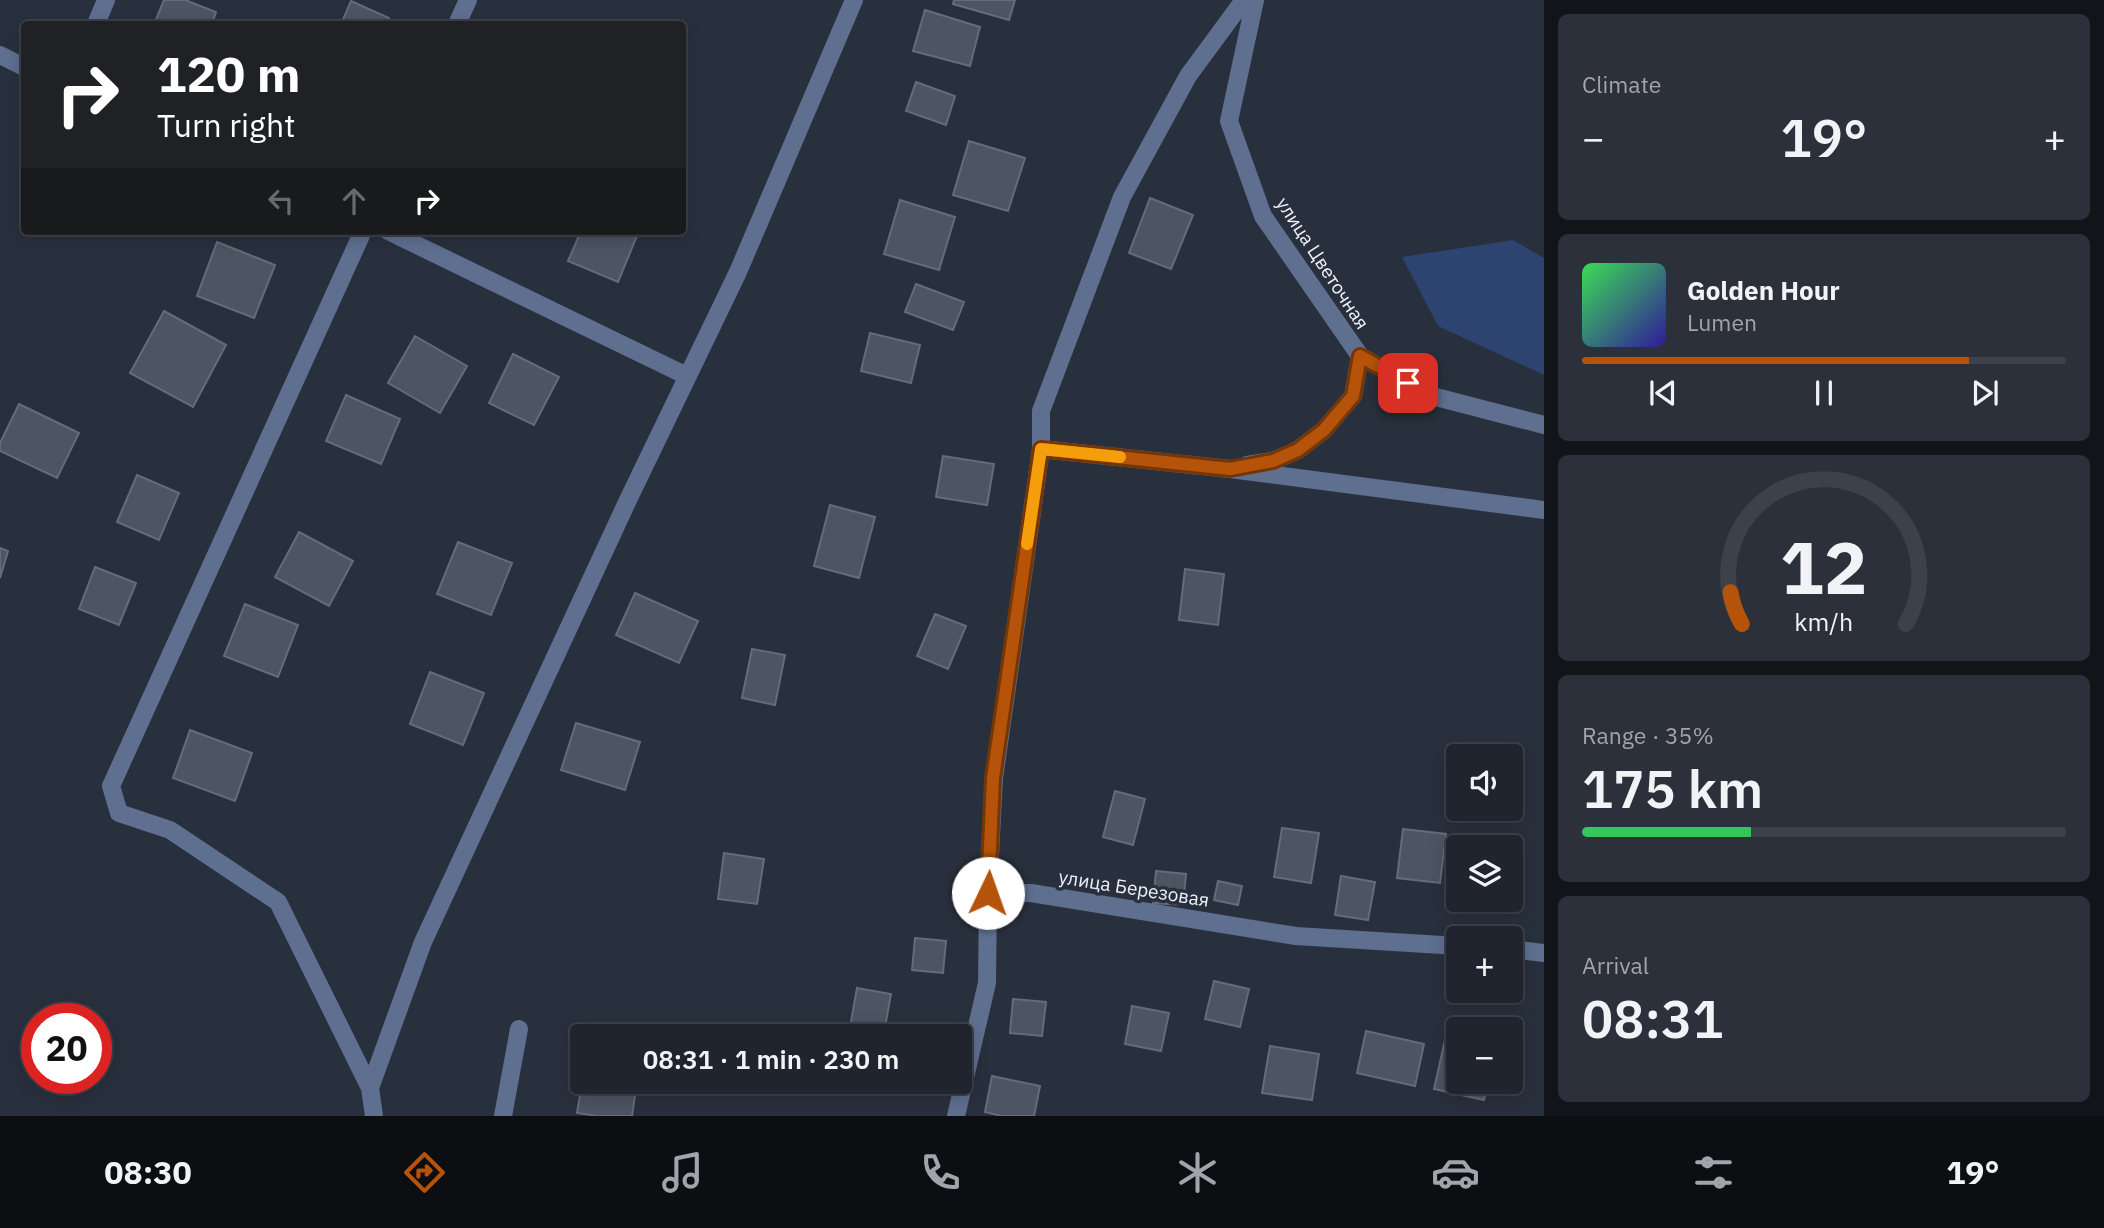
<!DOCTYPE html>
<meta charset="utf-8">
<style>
:root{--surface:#1f242e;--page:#2c303a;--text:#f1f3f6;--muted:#a1a4aa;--line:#3c414a;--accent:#b45309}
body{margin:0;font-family:"IBM Plex Sans",sans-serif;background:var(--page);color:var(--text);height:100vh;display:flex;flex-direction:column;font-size:26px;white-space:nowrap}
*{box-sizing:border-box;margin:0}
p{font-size:23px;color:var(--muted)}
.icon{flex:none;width:38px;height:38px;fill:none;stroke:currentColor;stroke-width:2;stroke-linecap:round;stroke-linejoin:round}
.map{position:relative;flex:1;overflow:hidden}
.sheet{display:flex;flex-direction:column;gap:14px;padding:14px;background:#111419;width:560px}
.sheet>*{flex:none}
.banner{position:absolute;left:21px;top:21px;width:665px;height:214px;border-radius:7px;box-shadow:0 4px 18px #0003,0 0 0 2px var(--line);background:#202124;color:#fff;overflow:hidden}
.tools{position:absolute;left:1446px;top:744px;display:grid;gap:14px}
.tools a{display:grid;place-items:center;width:77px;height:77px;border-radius:7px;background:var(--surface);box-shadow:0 4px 18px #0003,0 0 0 2px var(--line);font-size:35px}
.speed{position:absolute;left:21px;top:1003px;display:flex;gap:14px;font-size:35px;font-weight:700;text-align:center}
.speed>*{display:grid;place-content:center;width:91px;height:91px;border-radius:50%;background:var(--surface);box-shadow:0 4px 18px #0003,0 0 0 2px var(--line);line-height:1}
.speed .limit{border:10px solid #d22;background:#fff;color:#111}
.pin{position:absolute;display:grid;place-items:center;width:60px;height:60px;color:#fff;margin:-30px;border-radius:14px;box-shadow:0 4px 10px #0006}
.me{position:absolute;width:77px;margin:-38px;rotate:3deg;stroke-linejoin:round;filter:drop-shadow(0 0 5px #0008)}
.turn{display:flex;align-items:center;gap:24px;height:147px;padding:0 21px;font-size:32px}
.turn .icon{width:91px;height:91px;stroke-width:2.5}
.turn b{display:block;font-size:49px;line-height:60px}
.lanes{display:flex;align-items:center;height:66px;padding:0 21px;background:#0003;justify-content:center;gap:35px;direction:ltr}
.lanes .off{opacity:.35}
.big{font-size:52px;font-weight:600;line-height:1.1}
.sheet .widget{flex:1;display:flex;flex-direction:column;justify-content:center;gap:10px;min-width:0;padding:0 24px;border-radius:10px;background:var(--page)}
.sheet .dial{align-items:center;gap:0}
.dial svg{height:182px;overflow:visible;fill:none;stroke:var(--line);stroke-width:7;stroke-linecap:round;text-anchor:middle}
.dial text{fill:var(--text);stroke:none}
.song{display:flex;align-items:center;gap:21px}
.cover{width:84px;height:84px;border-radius:10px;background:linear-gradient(135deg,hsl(130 70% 55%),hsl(250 70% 35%))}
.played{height:7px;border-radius:4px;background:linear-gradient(90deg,var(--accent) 80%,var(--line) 80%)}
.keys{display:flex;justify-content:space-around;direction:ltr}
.heat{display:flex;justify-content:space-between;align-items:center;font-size:38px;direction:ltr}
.charge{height:10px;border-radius:5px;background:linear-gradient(90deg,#34c759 35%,var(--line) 0)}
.trip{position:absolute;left:570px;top:1024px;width:402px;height:70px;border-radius:7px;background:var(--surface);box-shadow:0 4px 18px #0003,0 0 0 2px var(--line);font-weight:600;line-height:70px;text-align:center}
.tabs{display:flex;height:112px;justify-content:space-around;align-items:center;background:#0c0e12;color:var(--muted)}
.tabs .icon{width:49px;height:49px}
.tabs .current{color:var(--accent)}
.tabs b{font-size:32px;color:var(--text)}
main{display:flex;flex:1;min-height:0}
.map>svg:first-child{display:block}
.green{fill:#2d4370}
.building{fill:#4d5462;stroke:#646c7b;stroke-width:2}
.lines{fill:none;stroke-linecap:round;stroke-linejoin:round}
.minor{stroke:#5f6f90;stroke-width:18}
.route-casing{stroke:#753606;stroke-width:18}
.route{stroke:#b45309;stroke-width:12}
.slow{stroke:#f59e0b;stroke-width:12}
.labels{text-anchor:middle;stroke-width:7;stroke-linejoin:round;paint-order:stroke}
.street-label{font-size:19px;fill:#ecf1fa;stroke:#29303d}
</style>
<main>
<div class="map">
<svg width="1544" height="1116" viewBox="0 0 1544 1116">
<rect width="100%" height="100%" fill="#29303d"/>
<!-- green -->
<path class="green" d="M1513,240L1544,258V375L1438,326L1402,257Z"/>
<!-- building -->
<path class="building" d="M164,0H185L216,12L212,24H154Z
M954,0H1015L1009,20L953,4Z
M351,1L389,18L386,24H341Z
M925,10L980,27L970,66L913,51Z
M916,82L955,96L946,125L906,111Z
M969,141L1025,158L1008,211L953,195Z
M1150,198L1193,215L1171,269L1129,253Z
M900,200L955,217L939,270L884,254Z
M581,231H639L618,282L568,261Z
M217,242L275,265L254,318L197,296Z
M916,284L964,302L953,330L905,312Z
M164,311L226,345L193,407L130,373Z
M870,333L920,345L911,383L861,371Z
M415,336L467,366L440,413L388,383Z
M513,354L559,377L534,425L489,403Z
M346,395L400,419L381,464L326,441Z
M19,404L79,433L57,478L0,451V443Z
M943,456L994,464L987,505L936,497Z
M137,475L179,493L159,540L117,522Z
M830,505L875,517L859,578L814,566Z
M299,532L353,561L329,606L275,577Z
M458,542L512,563L491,615L437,594Z
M0,548L8,551L0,578Z
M95,567L136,583L119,625L79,609Z
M1185,569L1224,574L1218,625L1179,620Z
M635,593L698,621L679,663L616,635Z
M245,604L298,625L278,677L224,656Z
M935,614L966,626L948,669L917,656Z
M752,649L785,655L775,705L742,698Z
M430,672L484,693L463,745L410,724Z
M576,723L640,742L625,790L561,770Z
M190,730L252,753L235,801L173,778Z
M1115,791L1145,799L1133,845L1103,837Z
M1282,828L1319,833L1311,883L1274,877Z
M1403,829L1446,834L1440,883L1397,878Z
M724,853L764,859L757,904L718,899Z
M1156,871L1186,874L1183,905L1153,903Z
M1341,876L1375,882L1368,920L1335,915Z
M1218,881L1242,886L1238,905L1214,900Z
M915,938L946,941L943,973L912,970Z
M1214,981L1249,989L1240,1027L1205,1019Z
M857,988L891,994L884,1033L850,1027Z
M1013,999L1046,1002L1042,1036L1010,1033Z
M1132,1006L1169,1013L1161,1051L1125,1044Z
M1366,1031L1424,1044L1415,1086L1357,1073Z
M1445,1040L1458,1043V1082H1488L1484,1100L1434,1089Z
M1270,1046L1319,1054L1312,1100L1262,1093Z
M992,1076L1040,1086L1034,1116H1002L985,1112Z
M583,1077V1082H637L632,1116H598L577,1113Z"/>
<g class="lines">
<!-- minor -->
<path class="minor" d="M1255,0L1229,121L1263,216L1360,356L1432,396L1544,425
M96,24L106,0
M457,24L468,0
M0,55L24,67
M363,231L111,786L119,813L170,830L278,902L370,1088
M388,231L687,376
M1041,449L1230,469L1544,510
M1247,465L1273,461L1298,450L1324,430L1353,396L1360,356
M988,893L994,778L1041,449V411L1122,197L1188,76L1244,0
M1510,949L1544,953
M374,1116L370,1088L423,942L628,500L738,272L854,0
M503,1116L519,1029
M956,1116L987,983L988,893H1031L1296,936L1458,946"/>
</g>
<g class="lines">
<defs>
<path id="route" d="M988,893L993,778L1041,449L1230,469L1273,461L1298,450L1324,430L1353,396L1360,356L1408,383"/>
</defs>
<!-- route casing -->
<use href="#route" class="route-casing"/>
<!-- route -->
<use href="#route" class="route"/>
<!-- slow -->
<path class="slow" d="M1027,544L1041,449L1120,457"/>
</g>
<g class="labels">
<!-- street labels -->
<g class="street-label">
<text transform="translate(1323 263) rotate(57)" y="7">улица Цветочная</text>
<text transform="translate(1134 888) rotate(9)" y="7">улица Березовая</text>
</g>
</g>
</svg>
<div class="tools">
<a><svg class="icon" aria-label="sound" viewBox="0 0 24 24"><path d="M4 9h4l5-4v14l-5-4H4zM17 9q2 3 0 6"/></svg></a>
<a><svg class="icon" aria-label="layers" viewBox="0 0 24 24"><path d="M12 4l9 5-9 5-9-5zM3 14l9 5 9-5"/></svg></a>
<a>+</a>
<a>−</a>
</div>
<div class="speed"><div class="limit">20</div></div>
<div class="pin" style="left:1408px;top:383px;background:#d93025"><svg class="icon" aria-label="arrive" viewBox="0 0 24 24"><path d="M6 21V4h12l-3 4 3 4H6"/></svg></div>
<svg class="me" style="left:988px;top:893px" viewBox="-20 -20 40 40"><circle r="19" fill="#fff"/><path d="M0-13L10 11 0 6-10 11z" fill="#b45309"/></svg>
<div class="trip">08:31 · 1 min · 230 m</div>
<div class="banner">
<div class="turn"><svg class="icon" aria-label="right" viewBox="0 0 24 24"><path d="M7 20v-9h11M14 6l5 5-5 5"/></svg><div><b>120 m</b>Turn right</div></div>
<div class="lanes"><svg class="icon off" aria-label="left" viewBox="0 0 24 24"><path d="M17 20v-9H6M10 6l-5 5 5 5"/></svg><svg class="icon off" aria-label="ahead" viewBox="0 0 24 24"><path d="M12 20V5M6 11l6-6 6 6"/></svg><svg class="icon" aria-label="right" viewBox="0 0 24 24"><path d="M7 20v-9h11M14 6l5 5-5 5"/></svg></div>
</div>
</div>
<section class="sheet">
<div class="widget"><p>Climate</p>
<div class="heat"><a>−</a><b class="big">19°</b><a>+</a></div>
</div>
<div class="widget">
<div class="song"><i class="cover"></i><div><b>Golden Hour</b><p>Lumen</p></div></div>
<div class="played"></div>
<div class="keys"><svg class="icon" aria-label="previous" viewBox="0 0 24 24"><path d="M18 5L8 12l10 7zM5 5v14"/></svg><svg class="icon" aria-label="pause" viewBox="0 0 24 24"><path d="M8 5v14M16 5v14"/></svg><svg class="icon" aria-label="next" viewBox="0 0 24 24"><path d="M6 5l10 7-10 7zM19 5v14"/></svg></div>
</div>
<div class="widget dial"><svg viewBox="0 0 100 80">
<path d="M14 69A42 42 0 1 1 86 69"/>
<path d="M14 69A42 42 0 0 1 9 55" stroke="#b45309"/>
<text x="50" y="56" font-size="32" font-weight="700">12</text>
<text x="50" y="72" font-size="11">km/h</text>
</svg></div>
<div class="widget"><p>Range · 35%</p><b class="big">175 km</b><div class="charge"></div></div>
<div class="widget"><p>Arrival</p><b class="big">08:31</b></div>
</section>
</main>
<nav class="tabs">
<b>08:30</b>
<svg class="icon current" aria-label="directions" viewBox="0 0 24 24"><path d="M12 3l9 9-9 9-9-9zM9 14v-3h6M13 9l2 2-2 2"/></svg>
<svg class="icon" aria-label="music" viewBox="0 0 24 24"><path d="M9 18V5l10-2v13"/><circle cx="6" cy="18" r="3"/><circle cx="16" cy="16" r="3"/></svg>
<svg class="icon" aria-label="phone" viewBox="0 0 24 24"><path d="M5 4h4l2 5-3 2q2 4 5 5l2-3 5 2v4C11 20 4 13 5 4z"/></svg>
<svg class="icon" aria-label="climate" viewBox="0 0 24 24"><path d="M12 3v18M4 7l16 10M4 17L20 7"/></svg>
<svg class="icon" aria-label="car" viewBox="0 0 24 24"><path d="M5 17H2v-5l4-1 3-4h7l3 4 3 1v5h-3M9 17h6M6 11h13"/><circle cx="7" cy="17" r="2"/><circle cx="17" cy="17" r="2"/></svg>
<svg class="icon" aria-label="filters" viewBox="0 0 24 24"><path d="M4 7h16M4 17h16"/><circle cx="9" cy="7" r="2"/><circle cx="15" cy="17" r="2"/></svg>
<b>19°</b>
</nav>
